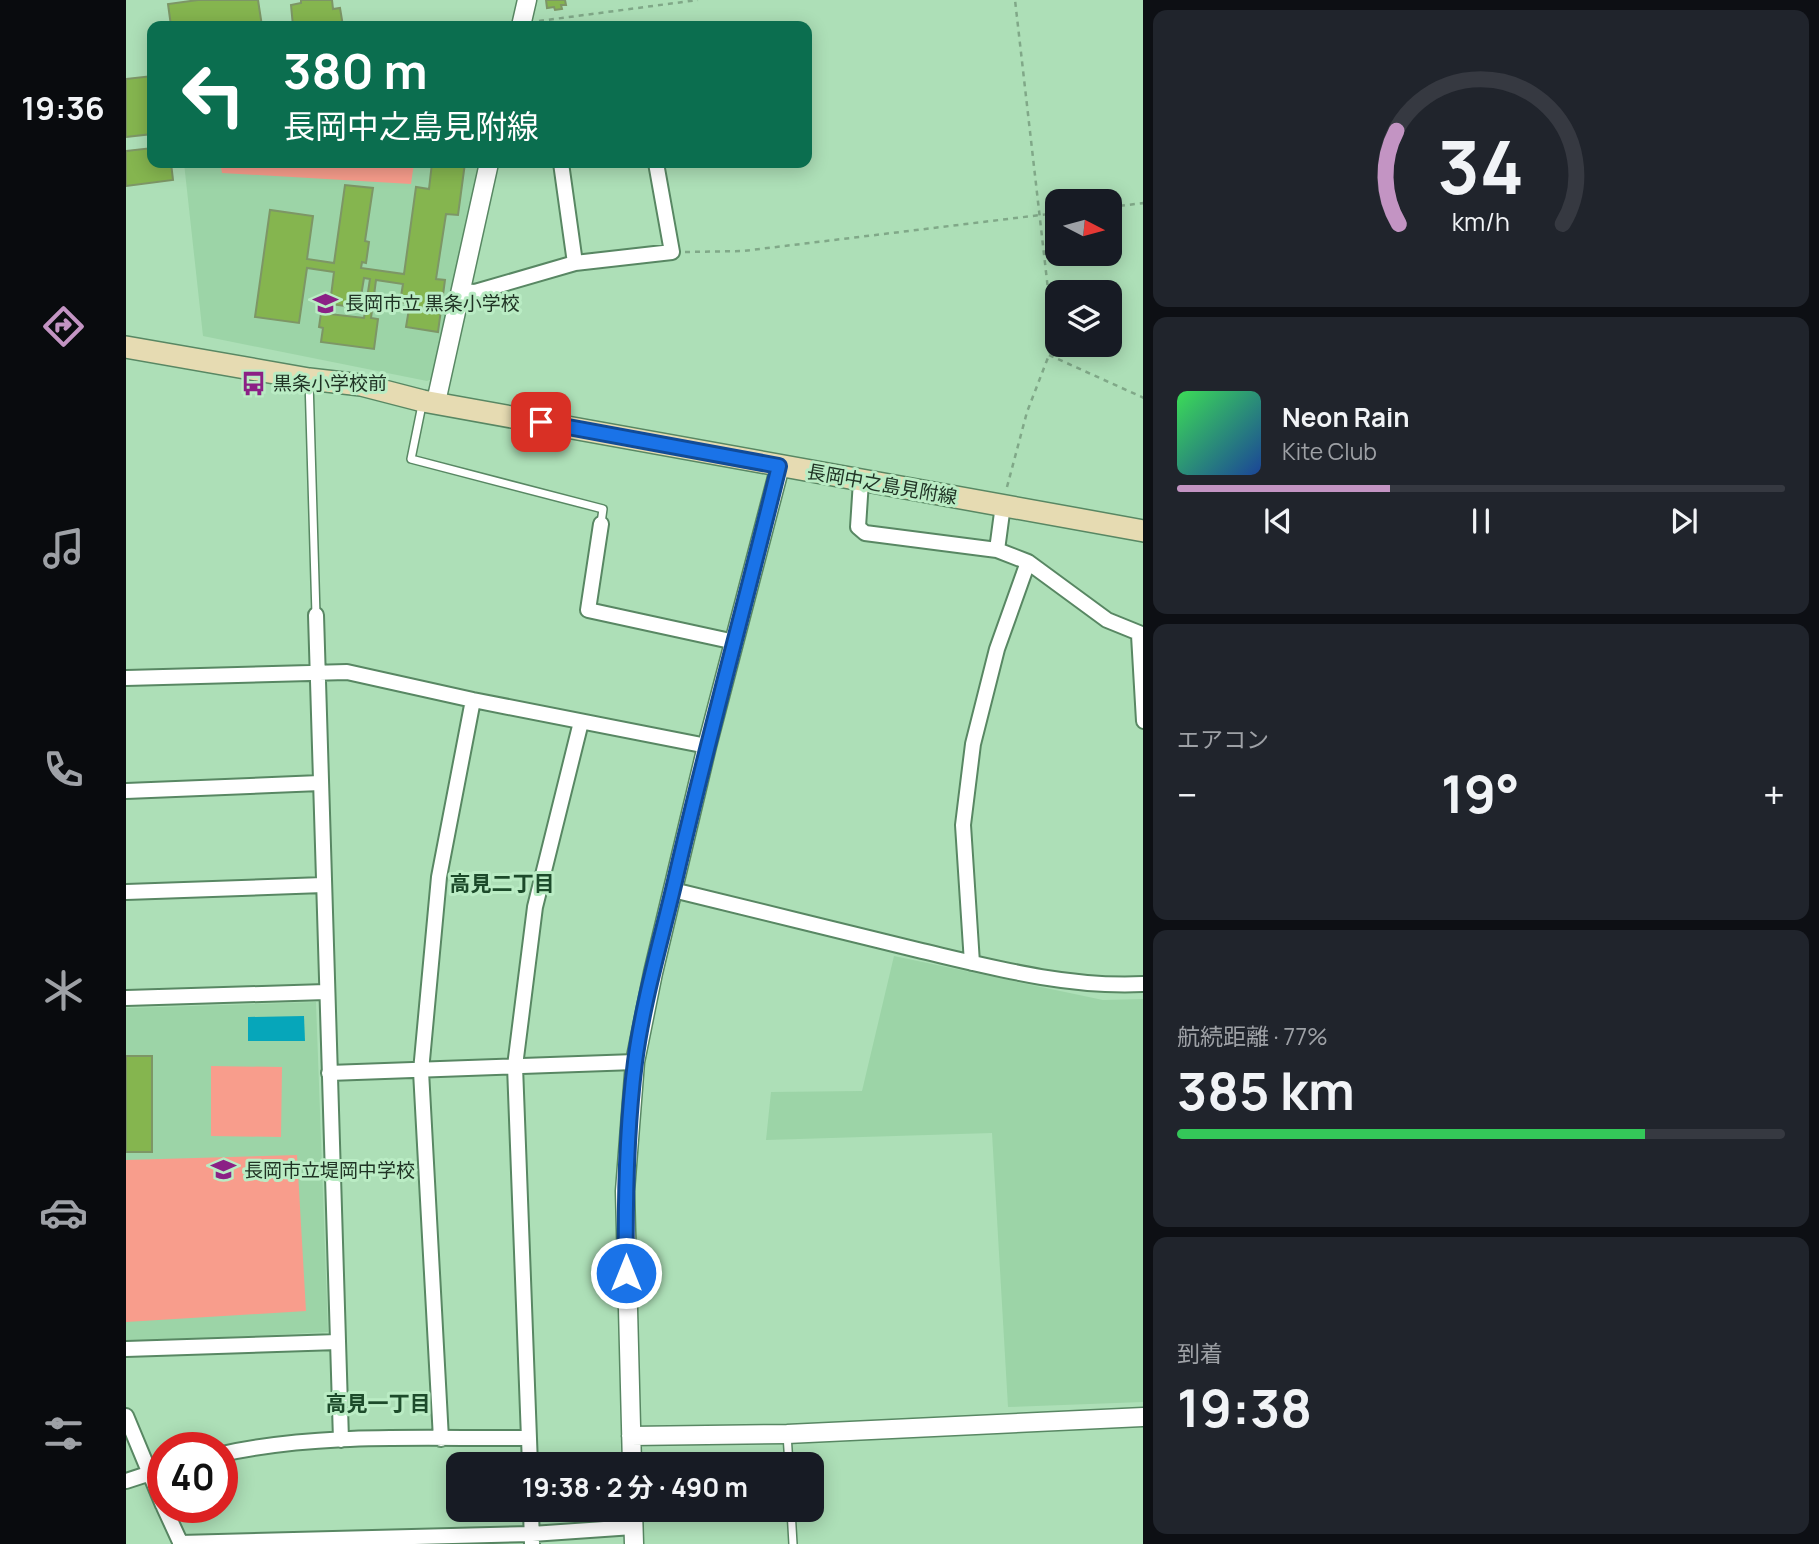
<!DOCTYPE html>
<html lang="ja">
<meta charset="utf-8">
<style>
:root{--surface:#171b24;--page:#20242c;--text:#f1f3f6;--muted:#9ea1a6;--line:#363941;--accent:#c394c3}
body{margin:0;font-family:Manrope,"Noto Sans JP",sans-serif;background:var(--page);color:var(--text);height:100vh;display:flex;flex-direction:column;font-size:26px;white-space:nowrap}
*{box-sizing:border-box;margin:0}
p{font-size:23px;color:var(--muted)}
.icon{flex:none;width:38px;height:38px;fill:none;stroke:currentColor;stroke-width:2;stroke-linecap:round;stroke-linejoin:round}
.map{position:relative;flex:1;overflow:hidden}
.panel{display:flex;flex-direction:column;gap:10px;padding:10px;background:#0d0f14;width:676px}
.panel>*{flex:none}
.hud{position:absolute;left:21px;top:21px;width:665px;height:147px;border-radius:14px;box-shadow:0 4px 18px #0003;background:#0b6e4f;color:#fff;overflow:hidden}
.needle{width:46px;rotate:96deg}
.controls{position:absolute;left:919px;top:189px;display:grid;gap:14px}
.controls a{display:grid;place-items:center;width:77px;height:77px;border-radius:14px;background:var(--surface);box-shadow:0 4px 18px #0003;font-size:35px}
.speed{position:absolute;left:21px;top:1432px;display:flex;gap:14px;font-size:35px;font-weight:700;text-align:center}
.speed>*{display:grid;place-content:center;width:91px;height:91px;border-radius:50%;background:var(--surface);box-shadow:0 4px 18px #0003;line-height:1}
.speed .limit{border:10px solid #d22;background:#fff;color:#111}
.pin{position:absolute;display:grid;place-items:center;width:60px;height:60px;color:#fff;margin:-30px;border-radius:14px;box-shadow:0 4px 10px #0006}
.me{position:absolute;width:77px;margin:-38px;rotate:0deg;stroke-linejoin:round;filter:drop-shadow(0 0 5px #0008)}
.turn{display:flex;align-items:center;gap:24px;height:147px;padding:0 21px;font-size:32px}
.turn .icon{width:91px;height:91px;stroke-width:2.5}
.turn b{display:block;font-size:49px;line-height:60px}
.big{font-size:52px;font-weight:700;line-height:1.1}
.panel .card{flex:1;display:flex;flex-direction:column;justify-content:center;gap:10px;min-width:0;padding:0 24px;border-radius:14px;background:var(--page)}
.panel .dial{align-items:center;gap:0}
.dial svg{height:182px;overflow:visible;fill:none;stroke:var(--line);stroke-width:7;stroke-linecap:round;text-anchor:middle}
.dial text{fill:var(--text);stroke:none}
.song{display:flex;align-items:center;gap:21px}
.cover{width:84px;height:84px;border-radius:10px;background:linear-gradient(135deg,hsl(130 70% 55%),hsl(220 70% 35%))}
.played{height:7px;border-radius:4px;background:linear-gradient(90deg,var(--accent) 35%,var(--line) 35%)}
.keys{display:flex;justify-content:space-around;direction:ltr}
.heat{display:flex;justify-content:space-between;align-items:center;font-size:38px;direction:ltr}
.charge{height:10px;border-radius:5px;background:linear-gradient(90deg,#34c759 77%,var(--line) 0)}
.trip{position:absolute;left:320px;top:1452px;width:378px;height:70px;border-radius:14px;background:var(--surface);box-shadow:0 4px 18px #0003;font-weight:700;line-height:70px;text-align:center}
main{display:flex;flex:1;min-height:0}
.dock{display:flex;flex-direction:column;width:126px;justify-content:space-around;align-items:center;background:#090b0e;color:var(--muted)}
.dock .icon{width:49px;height:49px}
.dock .current{color:var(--accent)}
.dock b{font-size:32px;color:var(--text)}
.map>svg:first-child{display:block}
.built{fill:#9cd4a7}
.green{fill:#f89d8c}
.water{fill:#06a6ba}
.building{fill:#85b54f;stroke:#7d9666;stroke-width:2}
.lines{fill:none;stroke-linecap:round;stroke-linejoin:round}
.service-casing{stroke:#588763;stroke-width:10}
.minor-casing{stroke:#588763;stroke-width:18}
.tertiary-casing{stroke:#588763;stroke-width:21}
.secondary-casing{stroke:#588763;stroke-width:24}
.path{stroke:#80a888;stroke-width:2.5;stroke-dasharray:5 5;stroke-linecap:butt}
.service{stroke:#fff;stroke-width:7}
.minor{stroke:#fff;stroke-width:14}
.tertiary{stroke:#fff;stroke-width:18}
.secondary{stroke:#e6dbb2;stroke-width:21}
.route-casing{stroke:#114b97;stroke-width:18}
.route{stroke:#1a73e8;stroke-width:12}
.labels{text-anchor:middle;stroke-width:6;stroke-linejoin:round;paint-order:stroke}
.poi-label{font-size:19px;fill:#203425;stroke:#baecc4;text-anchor:start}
.street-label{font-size:19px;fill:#203425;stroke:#baecc4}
.neighbourhood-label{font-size:21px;font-weight:bold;fill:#1c4a2a;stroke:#baecc4}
</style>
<main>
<nav class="dock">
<b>19:36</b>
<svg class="icon current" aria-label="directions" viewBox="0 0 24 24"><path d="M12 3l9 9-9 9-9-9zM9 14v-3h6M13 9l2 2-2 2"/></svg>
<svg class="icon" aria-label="music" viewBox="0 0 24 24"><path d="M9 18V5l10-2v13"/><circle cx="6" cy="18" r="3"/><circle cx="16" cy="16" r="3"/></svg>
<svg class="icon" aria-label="phone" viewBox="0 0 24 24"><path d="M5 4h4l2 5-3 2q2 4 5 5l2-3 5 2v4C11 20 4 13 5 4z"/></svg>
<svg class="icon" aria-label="climate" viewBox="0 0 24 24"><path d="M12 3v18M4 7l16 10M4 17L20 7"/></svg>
<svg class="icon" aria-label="car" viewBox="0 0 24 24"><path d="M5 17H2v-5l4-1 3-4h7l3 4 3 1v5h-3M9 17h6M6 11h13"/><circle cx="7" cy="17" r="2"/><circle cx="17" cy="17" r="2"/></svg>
<svg class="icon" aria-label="filters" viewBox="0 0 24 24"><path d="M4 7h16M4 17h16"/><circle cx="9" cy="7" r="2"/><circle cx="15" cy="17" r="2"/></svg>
</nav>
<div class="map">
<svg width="1018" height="1544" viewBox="0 0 1018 1544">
<rect width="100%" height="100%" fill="#addfb7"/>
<!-- built -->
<path class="built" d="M58,163H358L309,378L301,381L77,336Z
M768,956L977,1000L1017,999V1402L882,1407L866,1133L640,1140L645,1092L736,1091Z
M190,1002L202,1332L0,1342V1008Z"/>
<!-- green -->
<path class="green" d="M94,163H288L285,184L96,173Z
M85,1066L156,1067L155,1137L85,1136Z
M171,1155L180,1311L0,1322V1160Z"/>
<!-- water -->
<path class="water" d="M178,1016L179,1041H122V1017Z"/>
<!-- building -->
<path class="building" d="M72,0H132L136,26H45L42,4Z
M175,0H206L207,9L214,8L217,26H167L165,5L175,3Z
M420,0H439L440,5H435L436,9L429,10L428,7L421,8Z
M26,76V134L0,137V79Z
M26,148V163H45L47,180L0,186V151Z
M306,163H339L332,215L320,214L310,279L319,280L312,332L280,327L284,303L274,302L277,284L250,280L245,318L252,319L248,349L195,342L197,328L193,327L195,313L238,318L244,279L238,278L233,308L204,304L208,272L181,268L173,323L129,317L144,210L187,216L181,259L208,263L219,185L247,188L239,241L243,242L240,263L236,262L235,268L278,274L290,187L303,189Z
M0,1056H26V1152H0Z"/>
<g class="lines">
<defs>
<path id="service" d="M183,380L190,615
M296,405L285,459L477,509L475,523
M661,1434L663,1465
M665,1510L667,1544"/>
<path id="minor" d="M435,163L449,263
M335,291L349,292L449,263L546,252L530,163
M735,481L732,527L739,533L871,550L902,562L981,620L1018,635
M475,524L462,610L609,642
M871,550L877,505
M190,615L215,1440
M1013,635L1018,721
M0,678L221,672L347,700L581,746
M0,791L194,783
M547,890C630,910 713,931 796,951C868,968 943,988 1018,984
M0,892L197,885
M846,963L837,825L847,744L871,649L902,562
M0,998L200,992
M203,1073L509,1062
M0,1349L212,1342
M0,1416L37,1505
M315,1439L295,1071L313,877L347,700
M96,1454C196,1432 302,1439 403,1438
M404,1465L389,1066L409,907L455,722
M0,1481L37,1469
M38,1507L55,1544
M405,1510L406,1544
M54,1543L406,1534L507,1527"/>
<path id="tertiary" d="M395,26L401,0
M310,402L363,163
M505,1436L661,1434L1018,1417
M506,1465L499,1191L509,1062L527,973L581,746L654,466
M507,1510L508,1544"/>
<path id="secondary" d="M0,347L183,379L235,385L297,401L1018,531"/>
</defs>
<!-- service casing -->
<use href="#service" class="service-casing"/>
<!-- minor casing -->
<use href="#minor" class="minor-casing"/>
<!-- tertiary casing -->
<use href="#tertiary" class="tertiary-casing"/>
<!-- secondary casing -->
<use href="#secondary" class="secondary-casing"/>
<!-- path -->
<path class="path" d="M413,21L572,0
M984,207L1018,203
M559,252L617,251L931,213
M923,355L1018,398
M881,487L901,412L928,342L889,0"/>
<!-- service -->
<use href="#service" class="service"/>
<!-- minor -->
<use href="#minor" class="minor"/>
<!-- tertiary -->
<use href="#tertiary" class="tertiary"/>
<!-- secondary -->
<use href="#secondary" class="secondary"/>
</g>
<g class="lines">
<defs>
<path id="route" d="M415,422L653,466C619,605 581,742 549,881C535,941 517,1001 509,1062C500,1132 499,1203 500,1273"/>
</defs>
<!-- route casing -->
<use href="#route" class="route-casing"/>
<!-- route -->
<use href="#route" class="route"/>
</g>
<!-- icons -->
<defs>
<symbol id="school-bare" viewBox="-9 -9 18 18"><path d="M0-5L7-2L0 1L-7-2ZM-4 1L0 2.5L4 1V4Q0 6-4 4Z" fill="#8b2085" stroke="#baecc4" stroke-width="2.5" paint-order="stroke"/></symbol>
<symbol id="bus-bare" viewBox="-9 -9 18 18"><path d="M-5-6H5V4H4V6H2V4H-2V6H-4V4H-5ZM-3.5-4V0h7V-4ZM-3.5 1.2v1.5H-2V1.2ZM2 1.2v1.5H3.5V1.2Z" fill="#8b2085" stroke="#baecc4" stroke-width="2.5" paint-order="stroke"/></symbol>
</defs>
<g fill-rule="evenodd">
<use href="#school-bare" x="182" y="286" width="35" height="35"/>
<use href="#bus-bare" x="110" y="366" width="35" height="35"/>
<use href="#school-bare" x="80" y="1152" width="35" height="35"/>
</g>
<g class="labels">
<!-- poi labels -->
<g class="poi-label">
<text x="219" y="310">長岡市立 黒条小学校</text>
<text x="147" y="390">黒条小学校前</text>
<text x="118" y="1177">長岡市立堤岡中学校</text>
</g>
<!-- street labels -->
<g class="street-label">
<text transform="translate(756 484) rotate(10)" y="7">長岡中之島見附線</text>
</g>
<!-- neighbourhood labels -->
<g class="neighbourhood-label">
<text x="376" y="891">高見二丁目</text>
<text x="252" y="1411">高見一丁目</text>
</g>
</g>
</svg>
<div class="controls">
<a><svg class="needle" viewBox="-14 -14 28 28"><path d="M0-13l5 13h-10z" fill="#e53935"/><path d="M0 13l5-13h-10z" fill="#9ea1a6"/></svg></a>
<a><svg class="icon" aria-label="layers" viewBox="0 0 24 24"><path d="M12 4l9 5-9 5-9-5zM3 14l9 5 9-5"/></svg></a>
</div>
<div class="speed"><div class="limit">40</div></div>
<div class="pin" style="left:415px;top:422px;background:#d93025"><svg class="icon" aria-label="arrive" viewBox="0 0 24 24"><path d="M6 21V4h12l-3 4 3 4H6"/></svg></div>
<svg class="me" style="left:500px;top:1273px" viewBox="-20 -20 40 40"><circle r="17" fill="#1a73e8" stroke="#fff" stroke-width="3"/><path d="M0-11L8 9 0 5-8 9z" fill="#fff"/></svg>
<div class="trip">19:38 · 2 分 · 490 m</div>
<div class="hud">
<div class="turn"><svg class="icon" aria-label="left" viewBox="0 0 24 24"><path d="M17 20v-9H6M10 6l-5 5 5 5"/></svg><div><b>380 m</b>長岡中之島見附線</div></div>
</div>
</div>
<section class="panel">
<div class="card dial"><svg viewBox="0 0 100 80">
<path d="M14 69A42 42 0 1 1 86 69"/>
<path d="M14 69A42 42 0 0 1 13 28" stroke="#c394c3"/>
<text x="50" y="56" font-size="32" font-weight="700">34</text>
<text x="50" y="72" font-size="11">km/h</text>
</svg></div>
<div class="card">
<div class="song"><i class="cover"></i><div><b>Neon Rain</b><p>Kite Club</p></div></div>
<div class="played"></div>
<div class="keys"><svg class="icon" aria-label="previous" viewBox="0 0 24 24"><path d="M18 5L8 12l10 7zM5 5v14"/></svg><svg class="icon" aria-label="pause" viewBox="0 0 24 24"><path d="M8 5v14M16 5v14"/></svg><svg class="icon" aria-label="next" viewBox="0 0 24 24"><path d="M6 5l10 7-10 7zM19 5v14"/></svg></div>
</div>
<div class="card"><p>エアコン</p>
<div class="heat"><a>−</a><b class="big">19°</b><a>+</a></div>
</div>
<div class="card"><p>航続距離 · 77%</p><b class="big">385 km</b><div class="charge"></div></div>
<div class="card"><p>到着</p><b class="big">19:38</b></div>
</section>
</main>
